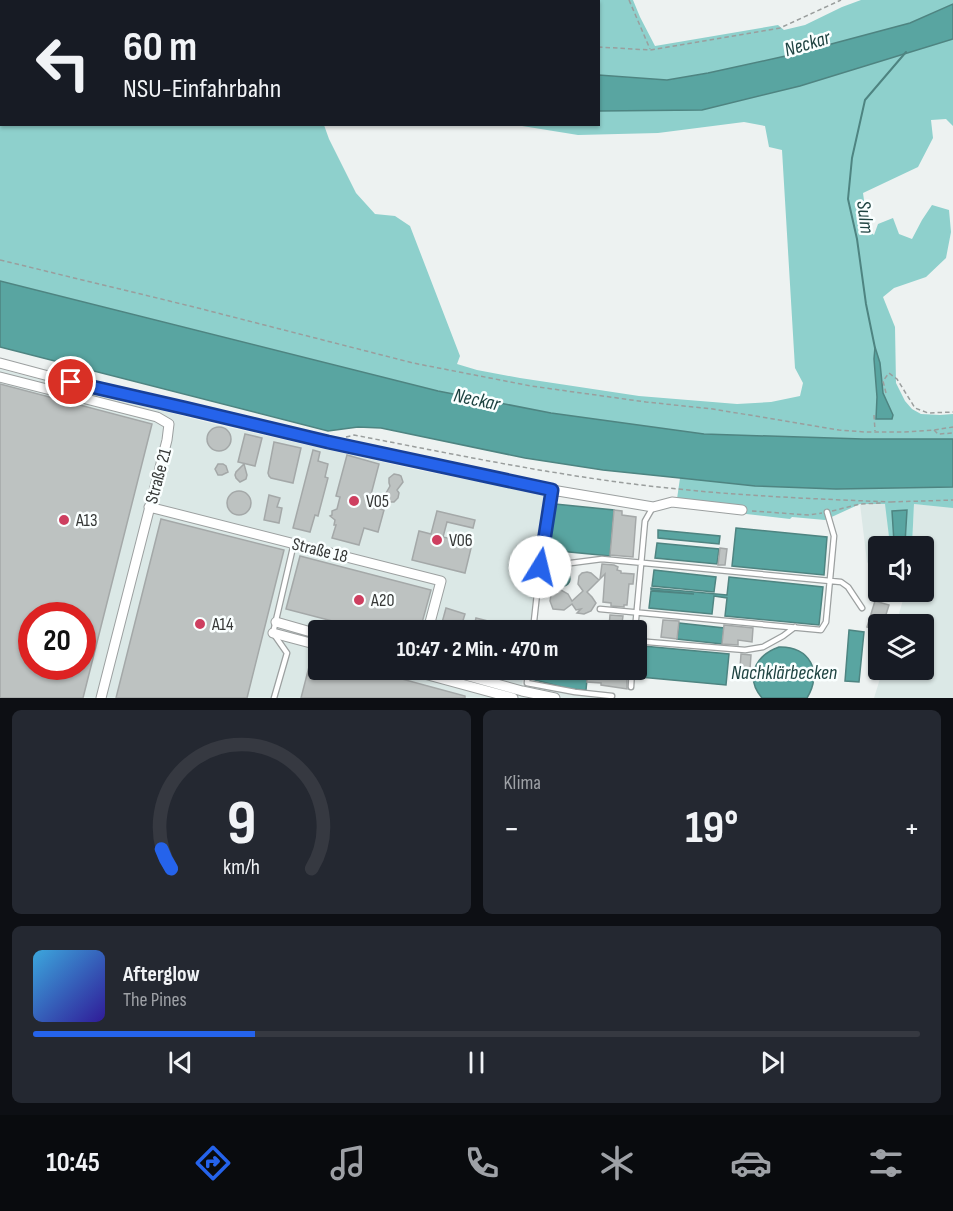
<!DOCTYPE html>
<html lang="de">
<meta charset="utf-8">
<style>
:root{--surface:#171b24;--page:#242831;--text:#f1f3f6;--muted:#9ea1a6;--line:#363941;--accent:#2563eb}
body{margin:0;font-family:"Sofia Sans Condensed",sans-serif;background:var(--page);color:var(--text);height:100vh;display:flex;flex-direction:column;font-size:22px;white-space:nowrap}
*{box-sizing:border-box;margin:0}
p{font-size:20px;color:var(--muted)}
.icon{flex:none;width:33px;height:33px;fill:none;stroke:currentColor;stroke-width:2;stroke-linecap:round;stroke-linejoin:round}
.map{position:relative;height:698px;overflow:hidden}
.details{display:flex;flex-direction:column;gap:12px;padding:12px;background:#0d0f14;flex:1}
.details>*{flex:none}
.banner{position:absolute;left:0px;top:0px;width:600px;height:126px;box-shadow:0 2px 4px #0004;background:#171b24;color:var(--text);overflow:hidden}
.fabs{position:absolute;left:868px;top:536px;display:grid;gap:12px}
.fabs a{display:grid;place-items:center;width:66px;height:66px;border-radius:6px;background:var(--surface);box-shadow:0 2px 4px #0004;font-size:30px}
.speed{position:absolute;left:18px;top:602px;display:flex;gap:12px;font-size:30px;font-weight:700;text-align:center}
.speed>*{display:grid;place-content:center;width:78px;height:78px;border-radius:50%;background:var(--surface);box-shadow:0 2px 4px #0004;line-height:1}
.speed .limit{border:9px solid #d22;background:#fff;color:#111}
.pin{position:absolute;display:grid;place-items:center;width:51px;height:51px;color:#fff;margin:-26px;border:3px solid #fff;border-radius:50%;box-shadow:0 2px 6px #0007}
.me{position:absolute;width:66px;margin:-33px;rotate:9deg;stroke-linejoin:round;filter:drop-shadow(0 0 4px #0008)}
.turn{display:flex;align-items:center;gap:21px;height:126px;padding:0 24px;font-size:27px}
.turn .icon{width:78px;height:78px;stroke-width:2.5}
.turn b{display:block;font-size:42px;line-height:51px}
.big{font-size:45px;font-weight:700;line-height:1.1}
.details .tile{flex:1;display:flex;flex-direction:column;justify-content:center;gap:9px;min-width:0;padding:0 21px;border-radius:9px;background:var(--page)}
.details .dial{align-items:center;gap:0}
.dial svg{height:156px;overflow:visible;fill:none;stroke:var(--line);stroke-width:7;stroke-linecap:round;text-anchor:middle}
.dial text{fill:var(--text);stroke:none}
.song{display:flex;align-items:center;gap:18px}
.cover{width:72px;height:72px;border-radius:9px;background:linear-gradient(135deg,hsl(200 70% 55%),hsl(250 70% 35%))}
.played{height:6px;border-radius:3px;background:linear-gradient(90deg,var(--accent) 25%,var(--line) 25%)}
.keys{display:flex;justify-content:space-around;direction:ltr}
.heat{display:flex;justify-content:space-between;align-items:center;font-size:33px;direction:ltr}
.details .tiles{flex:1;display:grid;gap:12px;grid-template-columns:1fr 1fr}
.tile:last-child{grid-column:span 2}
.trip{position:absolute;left:308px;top:620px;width:339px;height:60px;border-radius:6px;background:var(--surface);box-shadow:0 2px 4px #0004;font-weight:700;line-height:60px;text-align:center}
.tabs{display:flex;height:96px;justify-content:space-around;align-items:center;background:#090b0e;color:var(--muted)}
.tabs .icon{width:42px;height:42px}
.tabs .active{color:var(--accent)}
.tabs b{font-size:27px;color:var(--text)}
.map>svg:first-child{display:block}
.built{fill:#dbe8e6;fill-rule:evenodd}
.green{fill:#8ed0cc}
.water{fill:#59a5a1;stroke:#4e8481;stroke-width:1.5}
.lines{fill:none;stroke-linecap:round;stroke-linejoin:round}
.stream{stroke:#4e8481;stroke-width:2}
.building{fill:#bdc2c1;stroke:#a4a8a8;stroke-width:1.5;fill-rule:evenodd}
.lane-casing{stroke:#9ca0a0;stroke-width:7}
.street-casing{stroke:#9ca0a0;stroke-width:11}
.path{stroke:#9a9e9d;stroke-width:1.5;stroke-dasharray:4.5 3;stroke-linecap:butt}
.lane{stroke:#fff;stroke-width:4.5}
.street{stroke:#fff;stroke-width:9}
.route-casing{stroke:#184099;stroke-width:15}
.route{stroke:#2563eb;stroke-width:10}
.poi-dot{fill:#ce3f60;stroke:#faffff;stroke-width:2}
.labels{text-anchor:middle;stroke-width:5;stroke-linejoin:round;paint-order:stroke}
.street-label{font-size:18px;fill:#363837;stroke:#faffff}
.poi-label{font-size:18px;fill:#363837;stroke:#faffff;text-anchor:start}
.water-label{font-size:20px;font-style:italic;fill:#1e4341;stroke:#faffff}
</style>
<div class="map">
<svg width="953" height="698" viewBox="0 0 953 698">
<rect width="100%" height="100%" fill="#edf2f1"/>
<!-- built -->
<path class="built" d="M0,369L218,425L418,470L547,495L529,630H318V669H524L522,685L612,698H0ZM32,615H82V666H32Z
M860,504H886L890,545L893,546H879V578L867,562Z
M914,504L953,507V698H874L883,669H924V624H896L905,593L900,591H924V546H912Z"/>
<!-- green -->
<path class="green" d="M0,0H264L266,1L2,2V124L324,125L329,139L356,193L375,214L395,216L410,226L460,356L457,364L477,370L520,378L639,396L737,404L771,402L800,396L803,383L795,368L782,150L769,147L765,126L744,122L658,133L578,135L516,125L598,124L599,111L602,110H702L800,86L953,39V126L946,119L931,120L933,138L918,167L863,193L868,230L874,235L878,224L893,218L899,234L912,239L922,220L932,205L949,210L951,232L946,258L926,277L894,288L883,297L895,327L896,383L905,401L912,409L921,414L940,415L953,414V439H863L704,434L551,413L438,391L0,281Z
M328,0H633L640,17L655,46L778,25L784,30L805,25L842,7L861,0H953V4L910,23L790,55L708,73L667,80L599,75L598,2H330Z
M680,478L755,486L836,489L953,487V508L914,504L912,546H893L890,545L885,504H860L825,520L792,517L790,519L676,506Z"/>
<!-- water -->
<path class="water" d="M953,4V39L800,86L702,110L599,111V75L667,80L708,73L790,55L910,23Z
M0,281L438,391L551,413L704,434L863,439H953V487L836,489L755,486L680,478L603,470L525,458L381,428L358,427L328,431L0,347Z
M875,347L880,363L883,393L893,415L892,419H876L877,397L874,359Z
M555,504L614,510L610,556L549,550Z
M907,510L905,543L894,542L892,511Z
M736,528L827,537L824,575L732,566Z
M658,530L720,536L719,544L658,538Z
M657,543L719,549L717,564L655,558Z
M654,570L716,577L714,592L652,586Z
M556 579a7 7 0 1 1 14 0a7 7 0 1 1-14 0Z
M729,577L823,587L819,625L725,616L727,598L714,596L712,614L649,608L651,591L694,594L651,590V588L727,595Z
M679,623L724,628L722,644L677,639Z
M849,630L864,632L859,682L845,681Z
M643,646L729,654L726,685L640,677Z
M779,647C810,646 823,672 807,698H762C744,677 756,655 779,647Z
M532,669H588L586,690L570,689L531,679Z"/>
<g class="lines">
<!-- stream -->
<path class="stream" d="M875,348L866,304L857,239L848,199L852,158L865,100L906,52"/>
</g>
<!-- building -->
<path class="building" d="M0,384L152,424L83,698H0ZM32,615H82V666H32Z
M207 439a12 12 0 1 1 24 0a12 12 0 1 1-24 0Z
M245,434L262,438L255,466L238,462Z
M274,442L301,448L293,483L271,478L269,476L268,473Z
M313,450L320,452L318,461L328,464L325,477L328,478L318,516L315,515L310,532L293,528Z
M347,455L379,464L368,506L384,510L378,532L364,528L359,545L332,538L336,525H334L335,520L330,516L332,515V511L337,509L340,497L336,496Z
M218,464H223L226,466L228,472L222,475H218L215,469Z
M244,464L247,475L246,479L240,482L236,478L235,475L236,472Z
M394,474L399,475L401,476L403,482L397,490L399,493L398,498L394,502H391L387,501L385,495L390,486L389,483V478Z
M227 503a12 12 0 1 1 24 0a12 12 0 1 1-24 0Z
M269,495L280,498L277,507L282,508L279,523L264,520Z
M614,510L622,511V515L636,517L633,557L610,555Z
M437,511L475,520L473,528L447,522L443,537L472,544L465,573L412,560L419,531L431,534Z
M161,519L284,550L247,698H116Z
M720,548L727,549L725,565H718Z
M549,550L562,551L561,560L549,561L548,560Z
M300,556L431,590L420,630H367L286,609Z
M602,564L614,565L618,567L617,570L621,571V573L634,574L633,584H629L627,605H624V607L611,606V603L603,602L605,574L600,579Z
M587,572L591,573L599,580L587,592L592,597L596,603L591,611L584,614L577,613L581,609L576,610L572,604L564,610L553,609L550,601L551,595L555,592L561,590L568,594L572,601L583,591L578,584L579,576L582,573Z
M875,601L889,605L883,624H879V631L867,627Z
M446,608L465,614L460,630H440Z
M610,615L623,616L621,630H578L593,623L609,627Z
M476,618L500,624L498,630H473Z
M663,620L679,621L677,639L661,637Z
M724,625L753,628L752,642L738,640V645L722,644Z
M741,654L751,655L750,669L740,668Z
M312,655L318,656V669H365L465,696V698H301Z
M588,669L614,670V672L627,673V689L601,685V683L587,682Z"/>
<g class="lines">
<defs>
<path id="lane" d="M540,567L602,559L841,582L848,587L862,608
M600,609L821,630L826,622L834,536L827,512
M533,630L540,567L552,490
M635,630L645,521L653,507
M636,641L745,650L763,647L783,636L795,627
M528,669L527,683L575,692L612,696
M631,687L632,669
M274,698L287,653L273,633L294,543"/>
<path id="street" d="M0,363L71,382L185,407L328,442L552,490L653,507L672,502L742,510
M0,377L157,417L169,424L167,440L101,698
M149,507L441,581L428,630
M276,622L318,634
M273,633L318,645
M406,669L513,698
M443,669L522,691L555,698"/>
</defs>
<!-- lane casing -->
<use href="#lane" class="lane-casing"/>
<!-- street casing -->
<use href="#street" class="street-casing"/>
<!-- path -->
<path class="path" d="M378,0L382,2
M629,0L650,49
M598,47L650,50L780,28L841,0
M0,260L190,306L413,363L531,386L646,402L713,409L839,430L865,432H904L934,430L953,427
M886,393L883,381L889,373L897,379L915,408L928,413L953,412
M874,415L875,431
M934,430L938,434L953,433
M346,437L354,435C458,455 562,477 668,488C742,496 817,499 891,502
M891,502L953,500
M752,511L809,515L822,513
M832,511L860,504L883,503"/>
<!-- lane -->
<use href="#lane" class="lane"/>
<!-- street -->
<use href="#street" class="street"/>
</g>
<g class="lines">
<defs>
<path id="route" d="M71,382L185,408L328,442L552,490L540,567"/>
</defs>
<!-- route casing -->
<use href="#route" class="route-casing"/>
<!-- route -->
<use href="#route" class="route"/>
</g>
<!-- markers -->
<g class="poi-dot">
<circle cx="354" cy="501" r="6"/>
<circle cx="64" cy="520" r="6"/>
<circle cx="437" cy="540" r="6"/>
<circle cx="359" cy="600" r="6"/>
<circle cx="200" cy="624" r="6"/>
</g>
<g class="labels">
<!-- street labels -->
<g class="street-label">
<text transform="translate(158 476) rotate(-75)" y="6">Straße 21</text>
<text transform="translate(320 550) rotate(14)" y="6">Straße 18</text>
</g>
<!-- poi labels -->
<g class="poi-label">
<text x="366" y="507">V05</text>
<text x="76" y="526">A13</text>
<text x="449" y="546">V06</text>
<text x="371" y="606">A20</text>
<text x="212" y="630">A14</text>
</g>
<!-- water labels -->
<g class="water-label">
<text transform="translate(807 43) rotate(-17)" y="7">Neckar</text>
<text transform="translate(866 217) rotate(83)" y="7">Sulm</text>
<text transform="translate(477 399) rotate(12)" y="7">Neckar</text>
<text x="784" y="679">Nachklärbecken</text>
</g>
</g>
</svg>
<div class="fabs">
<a><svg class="icon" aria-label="sound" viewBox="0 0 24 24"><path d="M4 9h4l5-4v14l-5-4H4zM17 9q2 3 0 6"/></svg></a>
<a><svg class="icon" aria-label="layers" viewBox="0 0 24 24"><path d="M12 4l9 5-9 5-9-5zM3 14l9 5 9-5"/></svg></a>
</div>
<div class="speed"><div class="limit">20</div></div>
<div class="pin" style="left:71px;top:382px;background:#d93025"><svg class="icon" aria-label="arrive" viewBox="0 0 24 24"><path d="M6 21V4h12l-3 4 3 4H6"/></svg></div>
<svg class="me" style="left:540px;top:567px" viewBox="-20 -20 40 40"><circle r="19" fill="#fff"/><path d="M0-13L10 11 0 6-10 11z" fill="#2563eb"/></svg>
<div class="trip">10:47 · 2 Min. · 470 m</div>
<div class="banner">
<div class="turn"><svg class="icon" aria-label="left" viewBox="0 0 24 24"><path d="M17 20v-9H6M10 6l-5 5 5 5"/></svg><div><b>60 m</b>NSU-Einfahrbahn</div></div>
</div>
</div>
<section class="details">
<div class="tiles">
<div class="tile dial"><svg viewBox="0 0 100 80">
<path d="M14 69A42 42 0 1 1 86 69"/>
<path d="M14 69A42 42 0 0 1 9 59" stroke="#2563eb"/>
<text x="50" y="56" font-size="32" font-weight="700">9</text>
<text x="50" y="72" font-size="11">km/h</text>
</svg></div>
<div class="tile"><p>Klima</p>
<div class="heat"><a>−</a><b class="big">19°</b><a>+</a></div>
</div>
<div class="tile">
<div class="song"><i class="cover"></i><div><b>Afterglow</b><p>The Pines</p></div></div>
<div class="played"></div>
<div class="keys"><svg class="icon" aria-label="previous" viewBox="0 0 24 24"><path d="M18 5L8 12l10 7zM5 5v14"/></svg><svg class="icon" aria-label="pause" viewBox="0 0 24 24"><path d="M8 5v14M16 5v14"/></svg><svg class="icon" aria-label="next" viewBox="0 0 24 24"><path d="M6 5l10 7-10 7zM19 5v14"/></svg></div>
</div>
</div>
</section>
<nav class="tabs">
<b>10:45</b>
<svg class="icon active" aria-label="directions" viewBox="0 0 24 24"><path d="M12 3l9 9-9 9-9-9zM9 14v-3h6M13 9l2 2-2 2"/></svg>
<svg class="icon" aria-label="music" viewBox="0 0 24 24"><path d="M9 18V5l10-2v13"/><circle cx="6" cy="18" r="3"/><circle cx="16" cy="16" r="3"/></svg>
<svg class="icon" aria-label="phone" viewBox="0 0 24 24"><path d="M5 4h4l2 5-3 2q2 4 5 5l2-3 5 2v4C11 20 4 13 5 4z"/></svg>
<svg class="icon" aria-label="climate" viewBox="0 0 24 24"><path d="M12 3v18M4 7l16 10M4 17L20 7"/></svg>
<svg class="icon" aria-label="car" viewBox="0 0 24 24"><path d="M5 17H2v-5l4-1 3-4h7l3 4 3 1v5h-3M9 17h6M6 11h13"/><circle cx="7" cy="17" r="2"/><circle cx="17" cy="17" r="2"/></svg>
<svg class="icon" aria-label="filters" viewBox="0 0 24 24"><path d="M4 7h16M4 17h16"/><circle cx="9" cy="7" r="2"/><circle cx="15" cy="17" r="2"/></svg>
</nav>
